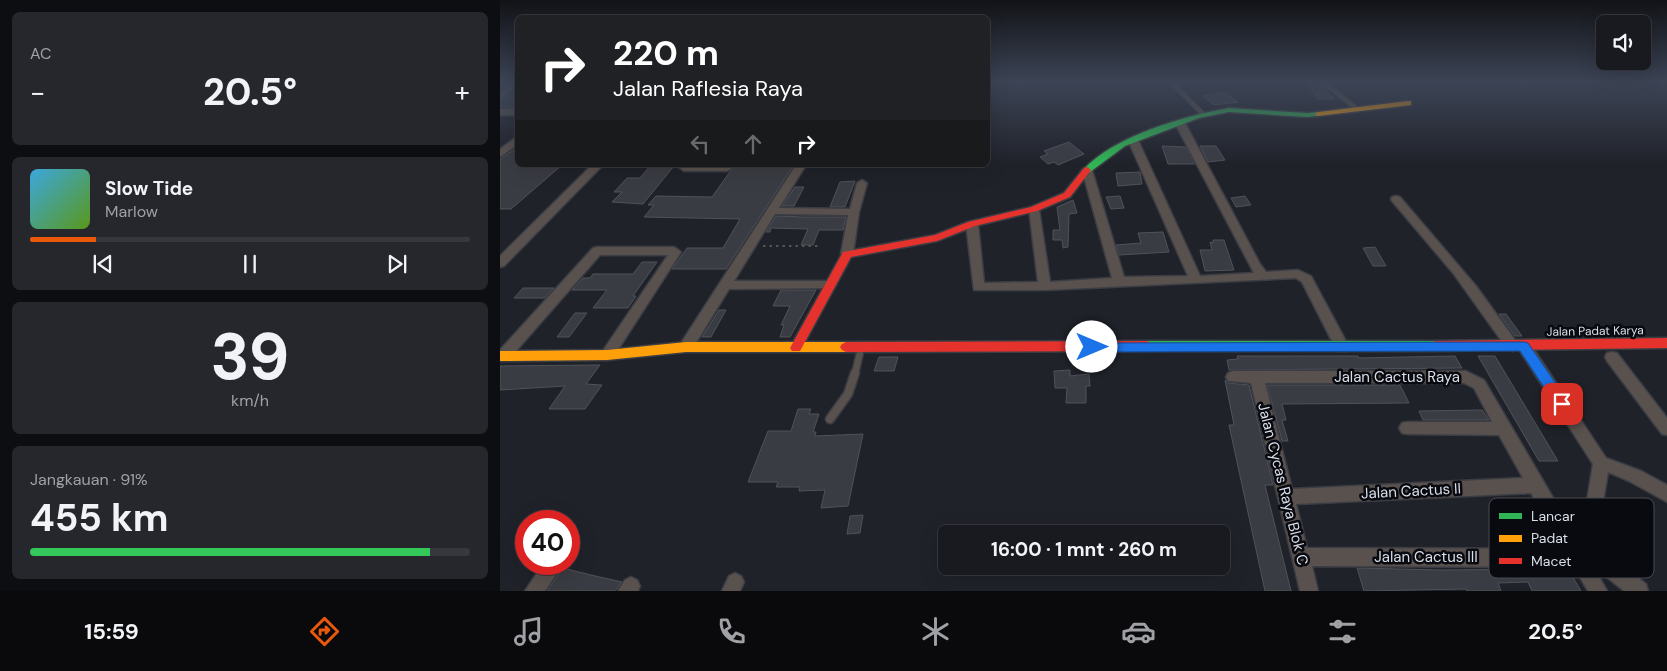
<!DOCTYPE html>
<html lang="id">
<meta charset="utf-8">
<style>
:root{--surface:#181a20;--page:#25272d;--text:#f1f3f6;--muted:#9fa1a5;--line:#36383e;--accent:#ea580c}
body{margin:0;font-family:"DM Sans",sans-serif;background:var(--page);color:var(--text);height:100vh;display:flex;flex-direction:column;font-size:19px;white-space:nowrap}
*{box-sizing:border-box;margin:0}
p{font-size:16px;color:var(--muted)}
.icon{flex:none;width:28px;height:28px;fill:none;stroke:currentColor;stroke-width:2;stroke-linecap:round;stroke-linejoin:round}
.map{position:relative;flex:1;overflow:hidden}
.panel{display:flex;flex-direction:column;gap:12px;padding:12px;background:#0d0e12;width:500px}
.panel>*{flex:none}
.top-card{position:absolute;left:15px;top:15px;width:475px;height:152px;border-radius:8px;box-shadow:0 5px 20px #0002,0 0 0 1px var(--line);background:#202124;color:#fff;overflow:hidden}
.buttons{position:absolute;left:1096px;top:15px;display:grid;gap:10px}
.buttons a{display:grid;place-items:center;width:55px;height:55px;border-radius:8px;background:var(--surface);box-shadow:0 5px 20px #0002,0 0 0 1px var(--line);font-size:25px}
.speed{position:absolute;left:15px;top:510px;display:flex;gap:10px;font-size:25px;font-weight:700;text-align:center}
.speed>*{display:grid;place-content:center;width:65px;height:65px;border-radius:50%;background:var(--surface);box-shadow:0 5px 20px #0002,0 0 0 1px var(--line);line-height:1}
.speed .limit{border:8px solid #d22;background:#fff;color:#111}
.pin{position:absolute;display:grid;place-items:center;width:42px;height:42px;color:#fff;margin:-21px;border-radius:10px;box-shadow:0 2px 8px #0006}
.me{position:absolute;width:55px;margin:-28px;rotate:90deg;stroke-linejoin:round;filter:drop-shadow(0 0 4px #0008)}
.turn{display:flex;align-items:center;gap:18px;height:105px;padding:0 15px;font-size:22px}
.turn .icon{width:65px;height:65px;stroke-width:2.5}
.turn b{display:block;font-size:35px;line-height:42px}
.lanes{display:flex;align-items:center;height:48px;padding:0 15px;background:#0003;justify-content:center;gap:25px;direction:ltr}
.lanes .off{opacity:.35}
.big{font-size:38px;font-weight:700;line-height:1.1}
.panel .tile{flex:1;display:flex;flex-direction:column;justify-content:center;gap:8px;min-width:0;padding:0 18px;border-radius:8px;background:var(--page)}
.panel .dial{align-items:center;gap:0}
.dial b{font-size:65px;line-height:1}
.song{display:flex;align-items:center;gap:15px}
.cover{width:60px;height:60px;border-radius:8px;background:linear-gradient(135deg,hsl(200 70% 55%),hsl(90 70% 35%))}
.played{height:5px;border-radius:2px;background:linear-gradient(90deg,var(--accent) 15%,var(--line) 15%)}
.keys{display:flex;justify-content:space-around;direction:ltr}
.heat{display:flex;justify-content:space-between;align-items:center;font-size:28px;direction:ltr}
.charge{height:8px;border-radius:4px;background:linear-gradient(90deg,#34c759 91%,var(--line) 0)}
.trip{position:absolute;left:438px;top:525px;width:292px;height:50px;border-radius:8px;background:var(--surface);box-shadow:0 5px 20px #0002,0 0 0 1px var(--line);font-weight:700;line-height:50px;text-align:center}
.menu{display:flex;height:80px;justify-content:space-around;align-items:center;background:#0a0a0d;color:var(--muted)}
.menu .icon{width:35px;height:35px}
.menu .current{color:var(--accent)}
.menu b{font-size:22px;color:var(--text)}
main{display:flex;flex:1;min-height:0}
.map>svg:first-child{display:block}
.building{fill:#3a3c43;stroke:#505259}
.lines{fill:none;stroke-linecap:round;stroke-linejoin:round}
.lane-far2-casing{stroke:#3b3d44;stroke-width:6}
.lane-far1-casing{stroke:#3b3d44;stroke-width:9}
.lane-casing{stroke:#3b3d44;stroke-width:11}
.street-casing{stroke:#3b3d44;stroke-width:3}
.fast-casing{stroke:#3b3d44;stroke-width:3}
.slow-casing{stroke:#3b3d44;stroke-width:3}
.jam-casing{stroke:#3b3d44;stroke-width:3}
.path{stroke:#575253;stroke-width:2;stroke-dasharray:2.5 4;stroke-linecap:butt}
.lane-far2{stroke:#59514e;stroke-width:4.5}
.lane-far1{stroke:#59514e;stroke-width:6}
.lane{stroke:#59514e;stroke-width:8}
.street{fill:#59514e;fill-rule:evenodd}
.fast{fill:#30b455;fill-rule:evenodd}
.slow{fill:#ff9f0a;fill-rule:evenodd}
.jam{fill:#e5322d;fill-rule:evenodd}
.route{fill:#1a73e8;stroke:#114b97}
.labels{text-anchor:middle;stroke-width:5;stroke-linejoin:round;paint-order:stroke}
.street-label{font-size:12px;fill:#dadee8;stroke:#080a10}
.near-street-label{font-size:15px;fill:#dadee8;stroke:#080a10}
.key{fill:#080a10;stroke:#474a51;stroke-width:1}
.key-label{font-size:14px;fill:#dadee8}
</style>
<main>
<section class="panel">
<div class="tile"><p>AC</p>
<div class="heat"><a>−</a><b class="big">20.5°</b><a>+</a></div>
</div>
<div class="tile">
<div class="song"><i class="cover"></i><div><b>Slow Tide</b><p>Marlow</p></div></div>
<div class="played"></div>
<div class="keys"><svg class="icon" aria-label="previous" viewBox="0 0 24 24"><path d="M18 5L8 12l10 7zM5 5v14"/></svg><svg class="icon" aria-label="pause" viewBox="0 0 24 24"><path d="M8 5v14M16 5v14"/></svg><svg class="icon" aria-label="next" viewBox="0 0 24 24"><path d="M6 5l10 7-10 7zM19 5v14"/></svg></div>
</div>
<div class="tile dial"><b>39</b><p>km/h</p></div>
<div class="tile"><p>Jangkauan · 91%</p><b class="big">455 km</b><div class="charge"></div></div>
</section>
<div class="map">
<svg width="1167" height="591" viewBox="0 0 1167 591">
<rect width="100%" height="100%" fill="#20222a"/>
<!-- building -->
<path class="building" d="M807,82H819L834,99H817Z
M18,90V104L14,107H0V102Z
M725,92L738,102L714,105L703,96Z
M569,142L584,154L558,165L554,162L548,164L540,157L548,154L544,151Z
M662,146L686,147L695,164H668Z
M700,146H716L725,160L708,162Z
M18,147V165H62L11,209H0V159Z
M151,165L174,166L143,204L112,202L122,192H114L127,178H140Z
M234,166H293L226,269H172L187,248H223L240,219L144,217L154,205H148L156,196L212,197Z
M640,172L642,184L618,186L616,173Z
M355,181L345,207H330L340,182Z
M295,187H304L294,206H282Z
M620,196L624,208L611,209L606,197Z
M745,196L751,205L736,207L731,198Z
M573,200L577,213L569,214L568,247L563,248L562,240H553V230H560L557,207Z
M276,216L303,217H346L343,230H319L313,245H301L308,229L271,228L270,232H266Z
M663,232L669,252L619,255L616,245L641,243L638,233Z
M713,240H724L734,270L705,271L700,250H712L710,242L713,243Z
M875,247L886,266H873L863,248Z
M142,262H157L133,296H136L128,308H93L107,290H72L83,278H90L93,274H133Z
M23,288H54L45,298H14Z
M281,290H316L290,337H280L284,325H281L290,306H273Z
M219,310H226L211,337H202Z
M75,313H87L69,337H57Z
M999,314H1006L1022,336H1015Z
M737,356H858V358L955,356L962,368L729,370L727,360L738,359Z
M978,356H995L1058,461H1039Z
M379,357H398L394,371H374Z
M100,365L86,384L102,385L85,409H49L65,386L0,390V366Z
M570,370V376L589,374L590,386H586V403H566L567,388H555L554,371Z
M725,380L728,383L749,385L773,485H765L791,591H765L729,425H734Z
M767,385H900L909,403L782,404L786,420H782L788,441H782Z
M298,409H311L309,414H319L313,432H316L315,436L363,434L348,506L321,508L325,490L299,491L300,487H276L278,482H248L268,431H291Z
M982,410L989,420H923L919,411Z
M363,515L360,533L347,534L350,516Z
M63,568L91,575L122,582L115,591H47Z
M857,568L939,570L1068,569L1081,591H1032L1028,582L998,583L1001,591H967L966,589L864,591Z"/>
<g class="lines">
<defs>
<path id="lane-far2" d="M671,82L703,114
M823,82L857,109"/>
<path id="lane-far1" d="M355,374L361,348"/>
<path id="lane" d="M330,419L348,394L355,373"/>
<path id="street" d="M0,83L13,84L17,86L0,100V93L6,88L0,87Z
M0,109H18V115H0Z
M680,120L685,123L760,264L766,272L798,270L811,276L849,347L847,351H837L802,282L796,278L545,290H474L466,224L472,221L478,224L484,283L538,282L529,209L534,206L539,209L550,282L612,278L582,170L587,167L592,170L624,277L688,276L628,140L633,137L638,140L700,276L754,273L675,123Z
M18,136V144L0,157V149Z
M92,165H103L4,266L0,267V256Z
M176,165H227L232,168L227,171H184Z
M296,165H306L279,208L350,209L357,183L362,180L367,183L359,212L353,254L347,258L341,254L348,215L275,214L234,281H330L336,285L334,288L229,289L191,351H181L179,347L181,343Z
M896,196L900,197L976,286L1018,344L1024,341L1029,342L1106,458L1141,471L1167,485V502L1129,481L1108,472L1102,508L1094,526L1093,543L1146,584L1148,591H1124L1093,566L1107,591H1088L1074,567L812,566L818,591H800L751,383L728,381L726,377L728,373L733,371H966L984,380L1076,537V525L1086,507L1093,464L1018,348L1013,351L1008,350L953,273L892,201L891,199L892,197ZM765,383H964L974,388L992,422H907L902,423L899,428L902,433L907,434L999,435L1023,478L792,489ZM1031,493L1064,549L807,548L796,504Z
M97,247H174L181,252L112,359L107,360L102,359L100,355L168,255H100L9,359H0V350L93,248Z
M1112,352L1117,353L1167,418V435L1162,434L1107,361L1105,357L1107,353Z
M43,564H63L45,591H25Z
M235,573L241,576L244,582L240,591H222L229,576Z
M131,577L137,580L140,586L138,591H118L125,580Z"/>
<path id="fast" d="M729,108L807,113L818,112L822,114L818,116L807,117L729,112L699,118L625,146L590,172L587,173L583,170C614,136 684,116 729,108Z
M647,341H935L939,343L941,346L939,349L935,351H647L643,349L641,346L643,343Z"/>
<path id="slow" d="M908,101H911V105L818,116L814,114L818,112Z
M186,342H346L350,344L352,347L350,350L346,352H186L107,360L0,361V351L107,350Z"/>
<path id="jam" d="M587,167L591,170L570,197L537,211L475,226L437,241L351,257L300,351H292L290,348L343,252L435,235L468,222L531,207L564,193L584,168Z
M1167,338V348L935,351L931,349L929,346L931,343L935,341Z
M647,341L651,343L653,346L651,349L647,351L346,352L342,350L340,347L342,344L346,342Z"/>
</defs>
<!-- lane-far2 casing -->
<use href="#lane-far2" class="lane-far2-casing"/>
<!-- lane-far1 casing -->
<use href="#lane-far1" class="lane-far1-casing"/>
<!-- lane casing -->
<use href="#lane" class="lane-casing"/>
<!-- street casing -->
<use href="#street" class="street-casing"/>
<!-- fast casing -->
<use href="#fast" class="fast-casing"/>
<!-- slow casing -->
<use href="#slow" class="slow-casing"/>
<!-- jam casing -->
<use href="#jam" class="jam-casing"/>
<!-- path -->
<path class="path" d="M263,246H321"/>
<!-- lane-far2 -->
<use href="#lane-far2" class="lane-far2"/>
<!-- lane-far1 -->
<use href="#lane-far1" class="lane-far1"/>
<!-- lane -->
<use href="#lane" class="lane"/>
<!-- street -->
<use href="#street" class="street"/>
<!-- fast -->
<use href="#fast" class="fast"/>
<!-- slow -->
<use href="#slow" class="slow"/>
<!-- jam -->
<use href="#jam" class="jam"/>
</g>
<!-- sky -->
<linearGradient id="sky" x2="0" y2="1"><stop stop-color="#121317"/><stop offset="0.5" stop-color="#3c4455"/><stop offset="1" stop-color="#3c4455" stop-opacity="0"/></linearGradient>
<rect width="1167" height="164" fill="url(#sky)"/>
<!-- route -->
<path class="route" d="M1024,342L1028,343L1067,400L1069,404L1067,407L1062,409L1057,407L1020,351L592,352L588,351L586,347L588,344L592,343Z"/>
<g class="labels">
<!-- street labels -->
<g class="street-label">
<text transform="translate(1095 331) rotate(-1)" y="4">Jalan Padat Karya</text>
</g>
<!-- near-street labels -->
<g class="near-street-label">
<text x="897" y="382">Jalan Cactus Raya</text>
<text transform="translate(783 484) rotate(76)" y="5">Jalan Cycas Raya Blok C</text>
<text transform="translate(911 491) rotate(-3)" y="5">Jalan Cactus II</text>
<text x="926" y="562">Jalan Cactus III</text>
</g>
</g>
<!-- legend -->
<rect x="989" y="498" width="165" height="80" rx="8" class="key"/>
<rect x="999" y="513" width="23" height="6" fill="#30b455"/>
<rect x="999" y="535" width="23" height="7" fill="#ff9f0a"/>
<rect x="999" y="558" width="23" height="6" fill="#e5322d"/>
<g class="key-label">
<text x="1031" y="521">Lancar</text>
<text x="1031" y="543">Padat</text>
<text x="1031" y="566">Macet</text>
</g>
</svg>
<div class="buttons">
<a><svg class="icon" aria-label="sound" viewBox="0 0 24 24"><path d="M4 9h4l5-4v14l-5-4H4zM17 9q2 3 0 6"/></svg></a>
</div>
<div class="speed"><div class="limit">40</div></div>
<div class="pin" style="left:1062px;top:404px;background:#d93025"><svg class="icon" aria-label="arrive" viewBox="0 0 24 24"><path d="M6 21V4h12l-3 4 3 4H6"/></svg></div>
<svg class="me" style="left:592px;top:347px" viewBox="-20 -20 40 40"><circle r="19" fill="#fff"/><path d="M0-13L10 11 0 6-10 11z" fill="#1a73e8"/></svg>
<div class="trip">16:00 · 1 mnt · 260 m</div>
<div class="top-card">
<div class="turn"><svg class="icon" aria-label="right" viewBox="0 0 24 24"><path d="M7 20v-9h11M14 6l5 5-5 5"/></svg><div><b>220 m</b>Jalan Raflesia Raya</div></div>
<div class="lanes"><svg class="icon off" aria-label="left" viewBox="0 0 24 24"><path d="M17 20v-9H6M10 6l-5 5 5 5"/></svg><svg class="icon off" aria-label="ahead" viewBox="0 0 24 24"><path d="M12 20V5M6 11l6-6 6 6"/></svg><svg class="icon" aria-label="right" viewBox="0 0 24 24"><path d="M7 20v-9h11M14 6l5 5-5 5"/></svg></div>
</div>
</div>
</main>
<nav class="menu">
<b>15:59</b>
<svg class="icon current" aria-label="directions" viewBox="0 0 24 24"><path d="M12 3l9 9-9 9-9-9zM9 14v-3h6M13 9l2 2-2 2"/></svg>
<svg class="icon" aria-label="music" viewBox="0 0 24 24"><path d="M9 18V5l10-2v13"/><circle cx="6" cy="18" r="3"/><circle cx="16" cy="16" r="3"/></svg>
<svg class="icon" aria-label="phone" viewBox="0 0 24 24"><path d="M5 4h4l2 5-3 2q2 4 5 5l2-3 5 2v4C11 20 4 13 5 4z"/></svg>
<svg class="icon" aria-label="climate" viewBox="0 0 24 24"><path d="M12 3v18M4 7l16 10M4 17L20 7"/></svg>
<svg class="icon" aria-label="car" viewBox="0 0 24 24"><path d="M5 17H2v-5l4-1 3-4h7l3 4 3 1v5h-3M9 17h6M6 11h13"/><circle cx="7" cy="17" r="2"/><circle cx="17" cy="17" r="2"/></svg>
<svg class="icon" aria-label="filters" viewBox="0 0 24 24"><path d="M4 7h16M4 17h16"/><circle cx="9" cy="7" r="2"/><circle cx="15" cy="17" r="2"/></svg>
<b>20.5°</b>
</nav>
